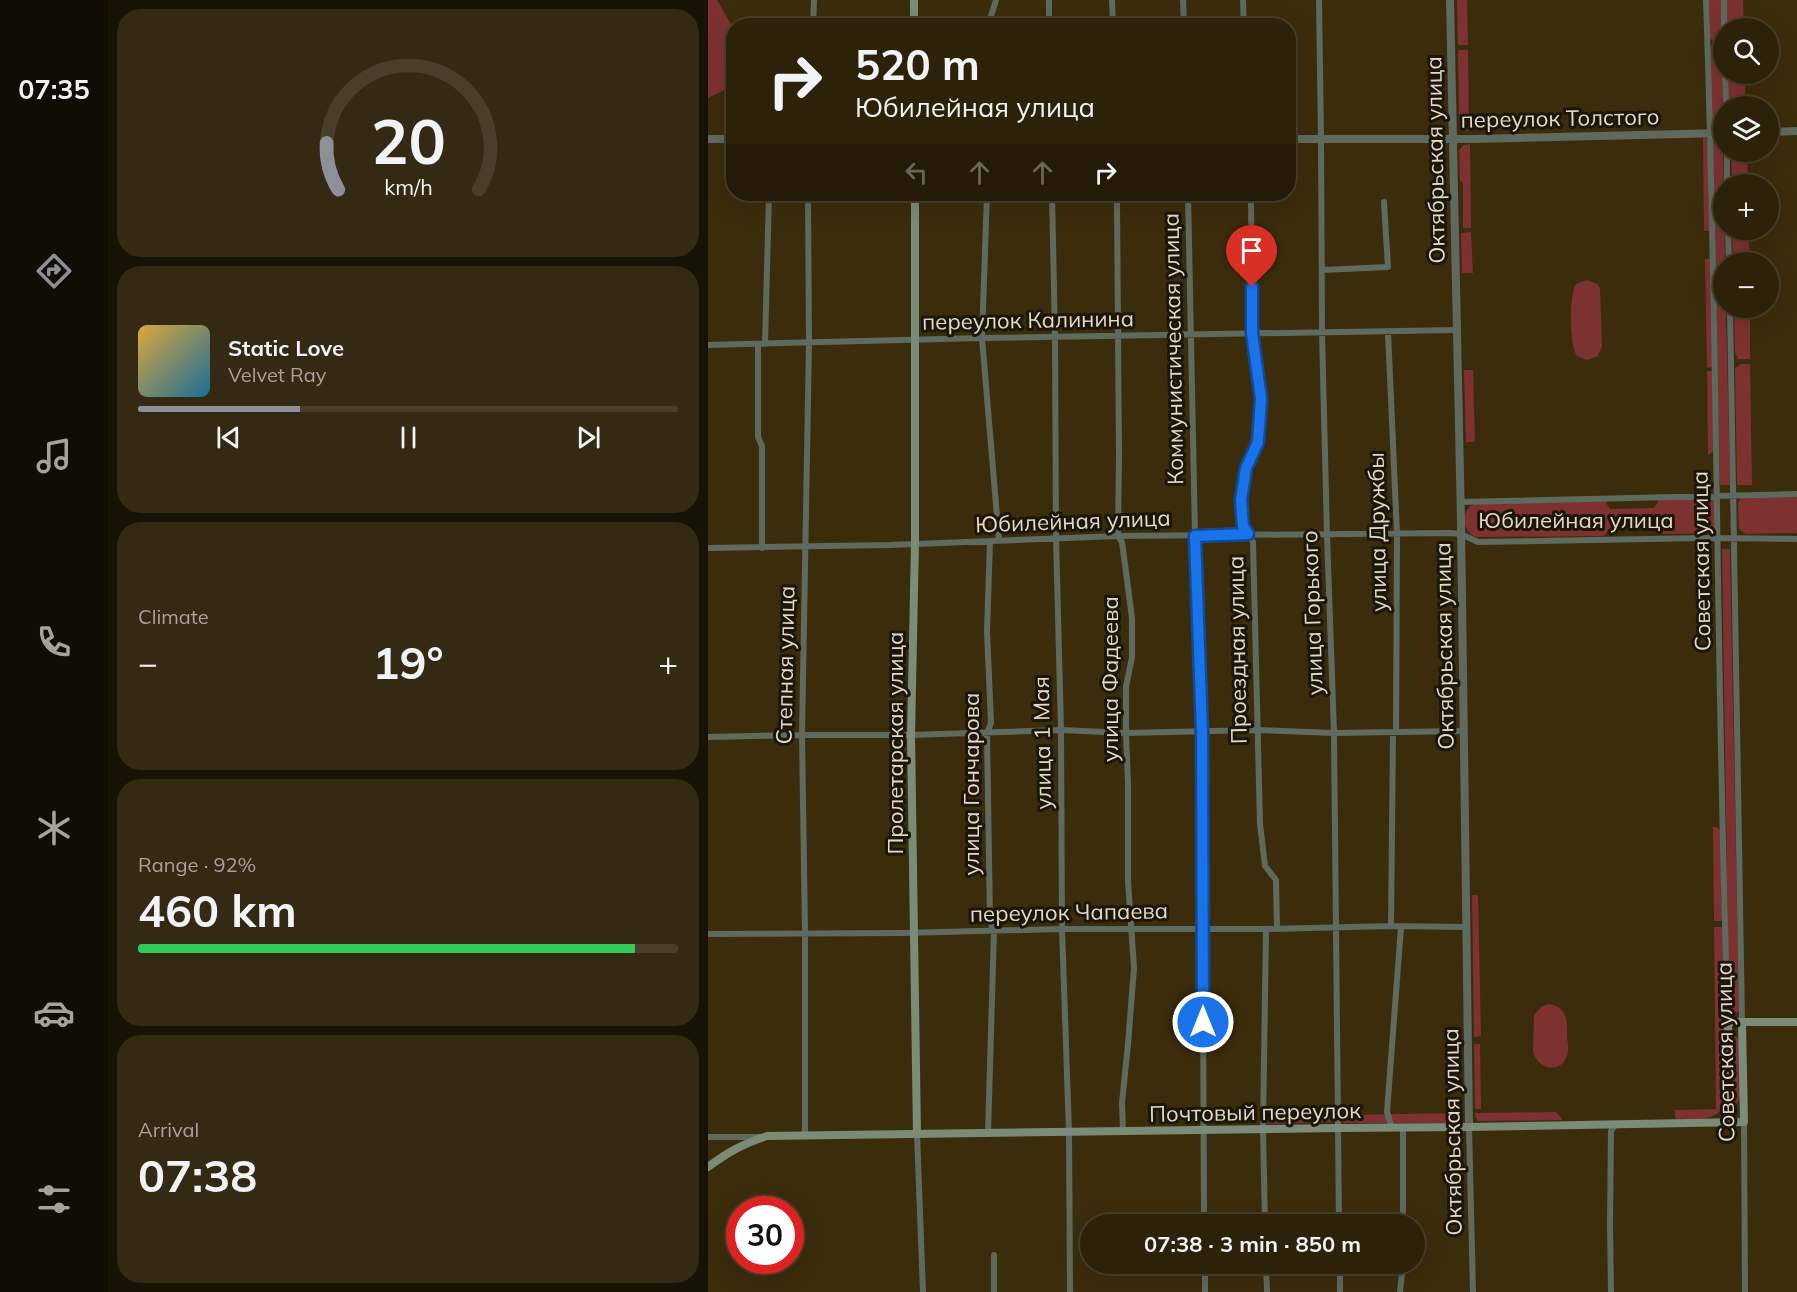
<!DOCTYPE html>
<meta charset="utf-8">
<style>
:root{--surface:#2c2109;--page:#342912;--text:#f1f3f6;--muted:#a6a39c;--line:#483e2a;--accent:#8c9099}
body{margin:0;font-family:Mulish,sans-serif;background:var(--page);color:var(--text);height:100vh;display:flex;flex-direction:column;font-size:22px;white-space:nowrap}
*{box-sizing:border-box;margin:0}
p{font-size:20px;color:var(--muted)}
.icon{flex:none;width:33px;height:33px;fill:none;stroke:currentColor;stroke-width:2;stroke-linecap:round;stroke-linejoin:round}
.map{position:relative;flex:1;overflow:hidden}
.sheet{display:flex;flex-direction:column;gap:9px;padding:9px;background:#181205;width:600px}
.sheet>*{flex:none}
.top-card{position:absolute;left:18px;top:18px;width:570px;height:183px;border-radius:24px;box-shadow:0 6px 24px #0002,0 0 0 2px var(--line);background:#2c2109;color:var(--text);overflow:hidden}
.controls{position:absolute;left:1005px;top:18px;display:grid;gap:12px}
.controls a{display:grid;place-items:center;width:66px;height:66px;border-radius:50%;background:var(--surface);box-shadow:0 6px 24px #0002,0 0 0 2px var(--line);font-size:30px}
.speed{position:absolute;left:18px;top:1196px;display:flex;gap:12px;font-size:30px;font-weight:700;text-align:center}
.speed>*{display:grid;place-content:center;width:78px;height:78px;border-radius:50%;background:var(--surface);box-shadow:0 6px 24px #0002,0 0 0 2px var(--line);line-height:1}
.speed .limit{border:9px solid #d22;background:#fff;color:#111}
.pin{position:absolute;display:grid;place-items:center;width:51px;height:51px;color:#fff;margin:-62px -26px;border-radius:50% 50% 50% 0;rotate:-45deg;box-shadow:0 0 6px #0007}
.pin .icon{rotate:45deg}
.me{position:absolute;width:66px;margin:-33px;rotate:0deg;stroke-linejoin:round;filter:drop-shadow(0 0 4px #0008)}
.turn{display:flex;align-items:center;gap:21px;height:126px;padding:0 30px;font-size:27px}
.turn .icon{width:78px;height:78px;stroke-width:2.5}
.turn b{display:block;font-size:42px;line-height:51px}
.lanes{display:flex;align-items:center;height:57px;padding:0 30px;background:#0003;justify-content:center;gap:30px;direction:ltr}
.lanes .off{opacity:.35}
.big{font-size:45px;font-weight:700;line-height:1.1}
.sheet .widget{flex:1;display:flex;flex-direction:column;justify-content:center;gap:9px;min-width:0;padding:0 21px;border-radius:24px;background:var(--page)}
.sheet .dial{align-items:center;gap:0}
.dial svg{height:156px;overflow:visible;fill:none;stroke:var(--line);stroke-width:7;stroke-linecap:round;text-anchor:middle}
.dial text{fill:var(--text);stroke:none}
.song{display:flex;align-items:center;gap:18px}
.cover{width:72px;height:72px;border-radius:9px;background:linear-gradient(135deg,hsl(40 70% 55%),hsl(200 70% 35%))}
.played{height:6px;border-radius:3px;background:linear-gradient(90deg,var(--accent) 30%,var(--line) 30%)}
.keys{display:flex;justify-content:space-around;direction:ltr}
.heat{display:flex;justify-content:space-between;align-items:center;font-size:33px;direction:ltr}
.charge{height:9px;border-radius:4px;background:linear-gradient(90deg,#34c759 92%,var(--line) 0)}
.trip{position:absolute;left:372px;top:1214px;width:345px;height:60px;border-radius:30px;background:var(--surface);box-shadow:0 6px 24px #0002,0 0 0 2px var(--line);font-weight:700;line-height:60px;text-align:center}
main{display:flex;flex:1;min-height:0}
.tab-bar{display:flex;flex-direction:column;width:108px;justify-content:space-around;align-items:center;background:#120d04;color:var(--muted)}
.tab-bar .icon{width:42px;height:42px}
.tab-bar .current{color:var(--accent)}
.tab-bar b{font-size:27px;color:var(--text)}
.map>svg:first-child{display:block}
.green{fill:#7d3131}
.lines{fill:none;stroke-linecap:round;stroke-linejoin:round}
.minor{stroke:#5f6a5e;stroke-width:6}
.tertiary{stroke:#5f6a5e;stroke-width:8}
.secondary{stroke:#7a8c78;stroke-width:8}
.route-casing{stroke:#114b97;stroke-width:15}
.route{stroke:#1a73e8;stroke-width:10}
.labels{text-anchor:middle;stroke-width:6;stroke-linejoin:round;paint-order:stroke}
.street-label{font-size:22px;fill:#e2d9c7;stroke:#1c1609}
</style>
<main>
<nav class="tab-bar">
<b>07:35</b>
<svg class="icon current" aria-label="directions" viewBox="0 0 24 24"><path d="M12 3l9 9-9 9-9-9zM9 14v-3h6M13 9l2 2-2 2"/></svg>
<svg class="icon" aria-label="music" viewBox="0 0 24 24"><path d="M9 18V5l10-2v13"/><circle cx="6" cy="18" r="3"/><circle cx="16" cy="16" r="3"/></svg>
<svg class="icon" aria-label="phone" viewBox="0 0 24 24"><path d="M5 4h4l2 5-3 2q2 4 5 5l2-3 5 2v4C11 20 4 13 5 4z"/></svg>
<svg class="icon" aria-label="climate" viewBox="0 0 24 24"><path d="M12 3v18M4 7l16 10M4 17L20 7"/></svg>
<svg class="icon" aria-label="car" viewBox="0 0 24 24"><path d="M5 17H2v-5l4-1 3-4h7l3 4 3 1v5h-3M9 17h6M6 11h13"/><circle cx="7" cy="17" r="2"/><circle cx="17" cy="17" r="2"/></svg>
<svg class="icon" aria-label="filters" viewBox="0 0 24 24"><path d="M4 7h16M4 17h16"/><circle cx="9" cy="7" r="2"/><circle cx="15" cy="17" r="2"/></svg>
</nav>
<section class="sheet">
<div class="widget dial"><svg viewBox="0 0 100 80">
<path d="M14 69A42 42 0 1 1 86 69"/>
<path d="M14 69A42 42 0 0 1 8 45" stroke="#8c9099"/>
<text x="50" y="56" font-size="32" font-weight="700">20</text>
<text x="50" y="72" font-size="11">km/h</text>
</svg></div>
<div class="widget">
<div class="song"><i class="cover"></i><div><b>Static Love</b><p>Velvet Ray</p></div></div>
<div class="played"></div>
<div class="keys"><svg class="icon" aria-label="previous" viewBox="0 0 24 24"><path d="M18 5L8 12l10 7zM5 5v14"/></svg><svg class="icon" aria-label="pause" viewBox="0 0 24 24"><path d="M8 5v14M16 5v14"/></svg><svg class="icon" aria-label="next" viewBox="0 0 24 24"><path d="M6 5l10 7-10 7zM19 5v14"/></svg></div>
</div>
<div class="widget"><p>Climate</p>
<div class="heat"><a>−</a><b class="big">19°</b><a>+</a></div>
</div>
<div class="widget"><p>Range · 92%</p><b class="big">460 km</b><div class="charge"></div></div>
<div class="widget"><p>Arrival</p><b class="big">07:38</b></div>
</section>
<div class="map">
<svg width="1089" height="1292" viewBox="0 0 1089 1292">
<rect width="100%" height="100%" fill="#3b2c0c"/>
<!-- green -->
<path class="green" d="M0,0H9L25,28L26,85L0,98Z
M749,0H759L760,45H750Z
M1001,0H1013L1014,38L1012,40H1004L1002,38Z
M1018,0H1035L1036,28H1018Z
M1004,45H1011L1014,48L1015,125L1013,127L1005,128L1003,126L1002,48Z
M750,50H760L761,131H756L751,129Z
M1019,74H1037V106H1020Z
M1011,136L1015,142L1017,262H1016V308H1018L1022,485H1012L1004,137Z
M995,137H997L1000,141L1002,231H996Z
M762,144L763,228H755V184L752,180L751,150L756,145Z
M1023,152H1039L1040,184H1024Z
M763,232L765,273H754L753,233Z
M1030,232H1041V262H1025L1024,237Z
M997,259H1002L1004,367L999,368Z
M879,280L889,284L892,288L894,346L890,356L879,360L869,356C861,346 861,295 868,284Z
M1026,308H1042V359H1030L1027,352Z
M1033,364H1042L1044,485H1029L1027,368Z
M756,370H765L767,442H758Z
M999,371H1004L1008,450L1000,455Z
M1089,496V533L1038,534L1033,531L1031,528L1030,503L1033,498Z
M1006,499L1007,533L953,534L946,526L903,527L896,536L768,537C754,532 752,511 766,504L897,501L902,509L946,508L951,500Z
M1014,549H1022L1031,1011L1026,1015L1023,1013L1021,1010Z
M1005,827H1008L1013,831L1014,921H1006Z
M764,895H770L773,1036L766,1037Z
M1006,927H1015L1017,1103C1010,1123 986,1118 968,1119L967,1117V1110L1008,1109Z
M841,1004C860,1007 859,1021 859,1037C860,1043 861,1050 859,1056C852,1075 829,1069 825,1051L826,1015L834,1006Z
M1026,1036L1031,1038C1032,1055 1039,1094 1027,1106L1024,1105L1023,1038Z
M766,1044H772L773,1109H767Z
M848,1112L855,1120L770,1121L767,1116V1113Z
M753,1113L751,1119L745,1123H636L633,1121L632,1115Z
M624,1115L626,1119L623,1122L559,1124L557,1117Z"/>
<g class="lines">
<!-- minor -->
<path class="minor" d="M341,0V26
M404,0L405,26
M475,0L476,26
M535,0L536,26
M611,0L613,139L614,333L619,535L626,733L631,1224
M998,0C1010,341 1008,682 1020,1022
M1016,0V28
M105,26L106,0
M280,26L288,0
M1017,74L1018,106
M1019,152V184
M279,194L274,338L291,540
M344,194L347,337L348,538L353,730L354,929L361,1132L362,1292
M404,194L409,203L411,456L410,536L414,542L424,618V657L418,687V733L420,785V881L426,968L420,1044L414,1103L415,1131
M480,194L487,535L494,732L496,1224
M543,194L544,333L553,399L550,442L538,467L533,500L535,526L545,542L552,824L557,866L568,880L569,928
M1020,230L1021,262
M614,270L680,267L676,202
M1022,308L1034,1022
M680,332L689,534L688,732
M57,344L61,194
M0,345L274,338L748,330
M50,345V437L54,446V548
M752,502L1089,494
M0,548L182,545L410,536L743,533L753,534L770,542L997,538L1089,539
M0,737L94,735H203L353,730L418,733L549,730L626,733L754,731
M683,926L685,733
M0,934L194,933L354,929H558L683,926L758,927
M1036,1122L1037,1292
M761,1127L765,1292
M684,1128L679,1112L693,927
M280,1133L286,931L282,921L279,733L283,723L279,631L282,542
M209,1134L215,1292
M97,1136V933L94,735L101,343L100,194
M0,1137H52
M557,1224L555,1129L558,929
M695,1224V1128
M286,1255V1292
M497,1263V1292
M558,1263L559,1292
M632,1263V1292
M692,1292L695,1263
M903,1292L902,1224L903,1131L907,1125"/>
<!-- tertiary -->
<path class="tertiary" d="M742,0L753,522L761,1127
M1060,132L1089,131
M0,139H26
M580,139H763L1016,133"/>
<!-- secondary -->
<path class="secondary" d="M206,0V26
M207,194V544L203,735L209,1134
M1021,1122L1020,1022H1089
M0,1167C20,1152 35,1144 59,1136L630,1128L761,1127L1036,1122L1034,1022"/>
</g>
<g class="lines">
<defs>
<path id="route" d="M495,1022L494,732L487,536L540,534L535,526L533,500L538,468L550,442L553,399L544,333V287"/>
</defs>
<!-- route casing -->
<use href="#route" class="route-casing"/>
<!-- route -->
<use href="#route" class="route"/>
</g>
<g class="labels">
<!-- street labels -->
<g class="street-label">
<text transform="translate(852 118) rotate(-1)" y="8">переулок Толстого</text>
<text transform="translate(727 160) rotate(-91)" y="8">Октябрьская улица</text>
<text transform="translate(320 320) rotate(-1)" y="8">переулок Калинина</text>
<text transform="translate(465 349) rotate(-91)" y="8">Коммунистическая улица</text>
<text x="868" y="528">Юбилейная улица</text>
<text transform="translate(365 521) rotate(-2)" y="8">Юбилейная улица</text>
<text transform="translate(669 532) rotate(-91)" y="8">улица Дружбы</text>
<text transform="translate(993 561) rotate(-91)" y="8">Советская улица</text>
<text transform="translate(604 613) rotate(-92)" y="8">улица Горького</text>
<text transform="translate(736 646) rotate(-91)" y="8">Октябрьская улица</text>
<text transform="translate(529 650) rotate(-91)" y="8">Проездная улица</text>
<text transform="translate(77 665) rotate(-89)" y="8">Степная улица</text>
<text transform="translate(402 679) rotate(-90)" y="8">улица Фадеева</text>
<text transform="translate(187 743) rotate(-90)" y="8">Пролетарская улица</text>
<text transform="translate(334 743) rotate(-91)" y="8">улица 1 Мая</text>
<text transform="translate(263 784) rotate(-90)" y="8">улица Гончарова</text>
<text transform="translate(361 912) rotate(-1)" y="8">переулок Чапаева</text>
<text transform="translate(1017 1052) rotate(-91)" y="8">Советская улица</text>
<text transform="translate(547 1112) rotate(-1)" y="8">Почтовый переулок</text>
<text transform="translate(744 1132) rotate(-91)" y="8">Октябрьская улица</text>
</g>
</g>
</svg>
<div class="controls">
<a><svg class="icon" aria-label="search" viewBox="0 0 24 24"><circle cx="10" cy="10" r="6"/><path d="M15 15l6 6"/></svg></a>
<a><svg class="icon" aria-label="layers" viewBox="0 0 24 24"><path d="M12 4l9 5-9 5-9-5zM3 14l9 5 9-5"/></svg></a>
<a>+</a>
<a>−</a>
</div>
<div class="speed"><div class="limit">30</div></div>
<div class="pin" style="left:544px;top:287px;background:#d93025"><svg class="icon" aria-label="arrive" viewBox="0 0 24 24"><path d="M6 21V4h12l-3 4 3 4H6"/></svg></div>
<svg class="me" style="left:495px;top:1022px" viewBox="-20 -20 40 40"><circle r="17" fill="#1a73e8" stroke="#fff" stroke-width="3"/><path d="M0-11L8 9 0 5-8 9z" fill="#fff"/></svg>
<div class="trip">07:38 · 3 min · 850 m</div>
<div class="top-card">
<div class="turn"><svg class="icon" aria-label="right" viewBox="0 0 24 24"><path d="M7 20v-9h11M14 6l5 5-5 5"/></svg><div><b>520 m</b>Юбилейная улица</div></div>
<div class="lanes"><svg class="icon off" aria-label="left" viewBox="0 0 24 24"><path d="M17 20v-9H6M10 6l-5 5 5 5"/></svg><svg class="icon off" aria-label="ahead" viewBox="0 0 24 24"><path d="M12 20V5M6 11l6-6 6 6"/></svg><svg class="icon off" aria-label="ahead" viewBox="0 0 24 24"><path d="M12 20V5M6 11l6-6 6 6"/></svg><svg class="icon" aria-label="right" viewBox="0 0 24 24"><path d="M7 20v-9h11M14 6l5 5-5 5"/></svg></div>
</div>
</div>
</main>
